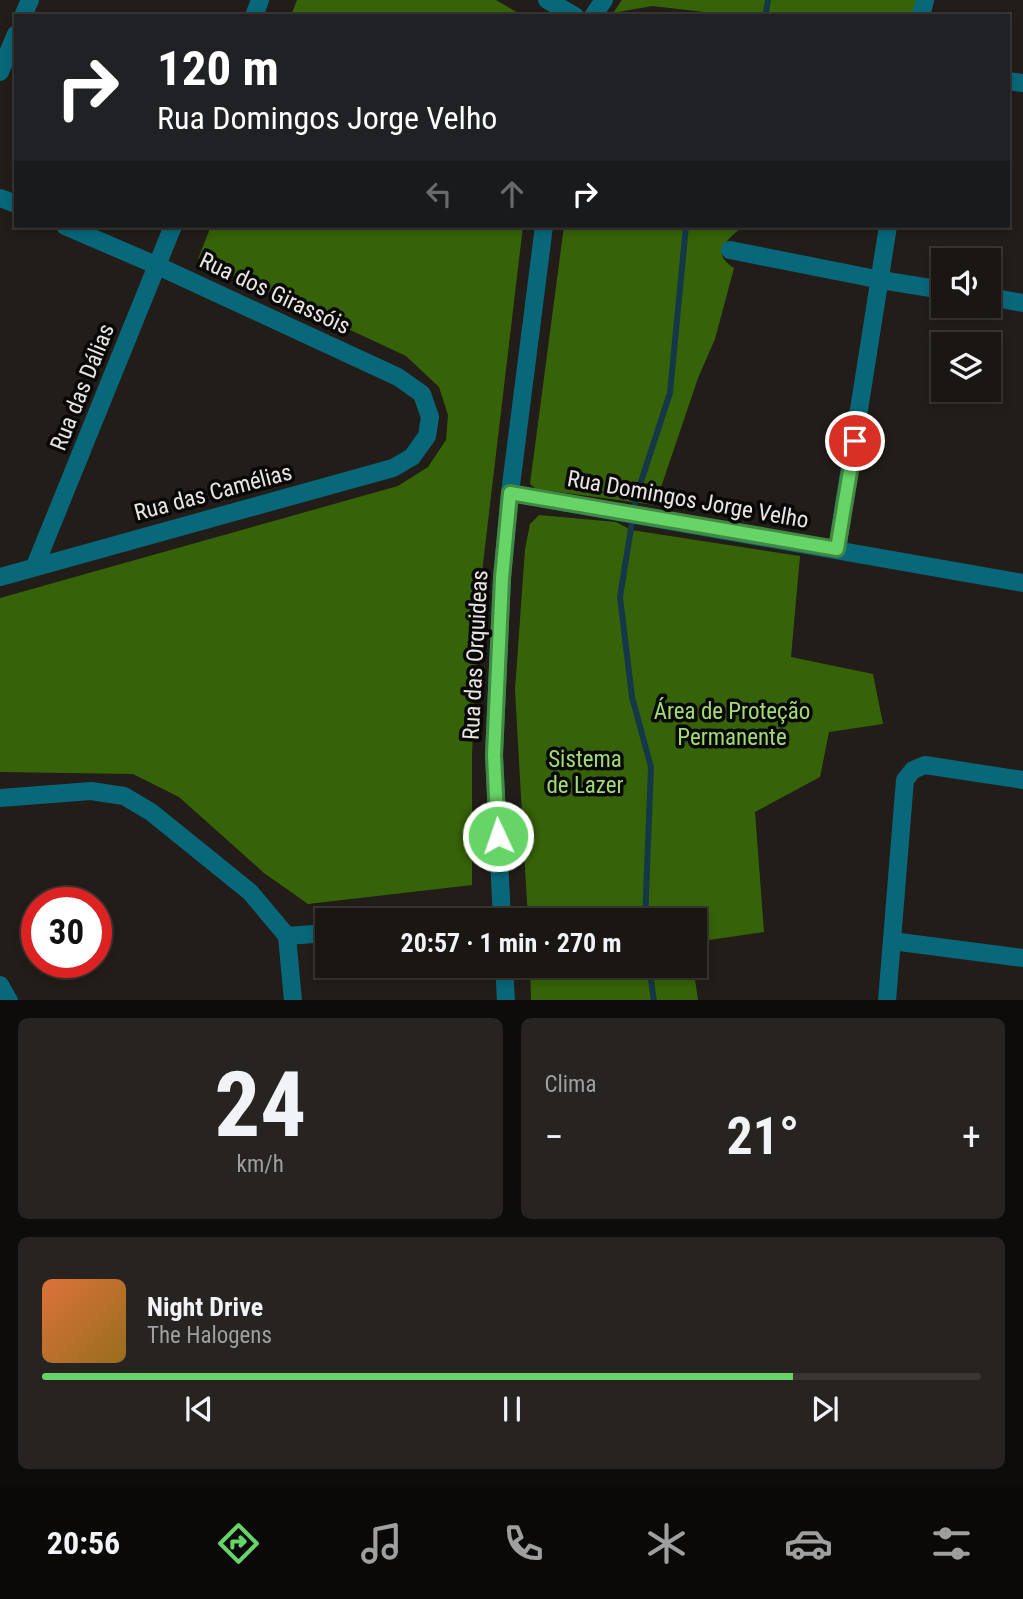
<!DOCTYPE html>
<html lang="pt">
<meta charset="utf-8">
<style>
:root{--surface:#1a1612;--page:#272320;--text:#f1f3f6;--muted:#9f9f9f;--line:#383532;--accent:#66d466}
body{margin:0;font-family:"Roboto Condensed",sans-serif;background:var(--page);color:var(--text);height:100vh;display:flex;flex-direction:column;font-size:26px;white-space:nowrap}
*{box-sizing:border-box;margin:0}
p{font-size:23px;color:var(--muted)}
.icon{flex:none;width:38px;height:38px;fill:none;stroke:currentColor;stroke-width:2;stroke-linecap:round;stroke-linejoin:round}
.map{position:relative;height:1000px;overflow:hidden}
.sheet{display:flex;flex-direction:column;gap:18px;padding:18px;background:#0e0c0a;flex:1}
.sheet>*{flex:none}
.banner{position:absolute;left:14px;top:14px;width:996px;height:214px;border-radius:0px;box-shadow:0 4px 10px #0003,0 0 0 2px var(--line);background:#202124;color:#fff;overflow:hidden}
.tools{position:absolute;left:931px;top:248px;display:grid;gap:14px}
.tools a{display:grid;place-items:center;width:70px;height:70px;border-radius:0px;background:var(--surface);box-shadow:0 4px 10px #0003,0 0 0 2px var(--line);font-size:35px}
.speed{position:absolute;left:21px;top:887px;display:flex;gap:14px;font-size:35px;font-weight:700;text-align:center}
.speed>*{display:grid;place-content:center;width:91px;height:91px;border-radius:50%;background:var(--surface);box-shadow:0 4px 10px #0003,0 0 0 2px var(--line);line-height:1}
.speed .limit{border:10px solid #d22;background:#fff;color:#111}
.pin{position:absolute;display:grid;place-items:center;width:60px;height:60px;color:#fff;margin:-30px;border:4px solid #fff;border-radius:50%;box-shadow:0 2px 7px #0007}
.me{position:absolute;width:77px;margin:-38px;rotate:357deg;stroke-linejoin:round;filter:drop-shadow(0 0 5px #0008)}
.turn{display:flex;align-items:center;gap:24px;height:147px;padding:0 28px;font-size:32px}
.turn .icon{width:91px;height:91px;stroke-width:2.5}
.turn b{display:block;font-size:49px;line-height:60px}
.lanes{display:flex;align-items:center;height:66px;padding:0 28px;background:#0003;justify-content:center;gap:35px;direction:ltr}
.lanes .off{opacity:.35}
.big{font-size:52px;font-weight:700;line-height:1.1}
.sheet .widget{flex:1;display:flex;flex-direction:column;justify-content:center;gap:10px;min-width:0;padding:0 24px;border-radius:10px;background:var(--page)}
.sheet .dial{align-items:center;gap:0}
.dial b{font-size:91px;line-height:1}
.song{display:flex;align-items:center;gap:21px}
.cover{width:84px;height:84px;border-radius:10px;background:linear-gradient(135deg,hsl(20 70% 55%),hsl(40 70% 35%))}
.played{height:7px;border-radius:4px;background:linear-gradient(90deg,var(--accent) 80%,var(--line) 80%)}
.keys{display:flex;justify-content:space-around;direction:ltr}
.heat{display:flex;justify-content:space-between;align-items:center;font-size:38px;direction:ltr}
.sheet .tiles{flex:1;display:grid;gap:18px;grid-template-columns:1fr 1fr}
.widget:last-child{grid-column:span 2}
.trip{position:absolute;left:315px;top:908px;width:392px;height:70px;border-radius:0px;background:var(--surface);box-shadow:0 4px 10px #0003,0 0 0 2px var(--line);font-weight:700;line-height:70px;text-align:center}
.tab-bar{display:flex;height:112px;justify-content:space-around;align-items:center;background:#0a0907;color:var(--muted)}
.tab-bar .icon{width:49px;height:49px}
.tab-bar .on{color:var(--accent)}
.tab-bar b{font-size:32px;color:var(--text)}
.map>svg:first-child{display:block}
.forest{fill:#376308}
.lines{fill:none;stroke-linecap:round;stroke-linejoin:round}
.stream{stroke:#143848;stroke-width:6}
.minor{stroke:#08687a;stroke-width:18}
.route-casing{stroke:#428a42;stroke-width:18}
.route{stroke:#66d466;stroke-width:12}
.labels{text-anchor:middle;stroke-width:7;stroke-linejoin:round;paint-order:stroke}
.street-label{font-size:23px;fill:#e8e5e2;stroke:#0a0806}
.park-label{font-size:23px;fill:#9fdd71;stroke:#0a0806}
</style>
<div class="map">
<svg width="1023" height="1001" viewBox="0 0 1023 1001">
<rect width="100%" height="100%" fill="#221d18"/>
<!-- forest -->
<path class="forest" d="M297,0H496L523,16H291Z
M622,0H917L914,16H739L652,6L613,13Z
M211,226H523L480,589L472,754V885L308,904L264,873L179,797L133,774L0,772V598L398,486L428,467L446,440L448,415L439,387L406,356L198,259Z
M564,226H743C729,239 708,252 734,268L715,339L698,378L655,505L536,489L530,484Z
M539,515L616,522L631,530L800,556L791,657L873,674L883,724L829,732L820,777L755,812L764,932L695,942V920H528L515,690L525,549L530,524Z
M530,966H693L698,1000H531Z"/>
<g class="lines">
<!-- stream -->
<path class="stream" d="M766,12L768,0
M645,920L651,767L632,697L620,597L636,497L670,393L686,226
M649,966L654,1001"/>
<!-- minor -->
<path class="minor" d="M547,0L575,16
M23,16L30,0
M254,16L260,0
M593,16L604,0
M921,16L925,0
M0,72L16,34
M1008,81L1023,83
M0,198L16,204
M730,250L881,280L943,290
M989,297L1023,303
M510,493L1023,583
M837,549L888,226
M35,566L173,226
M0,577L393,468L412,457L427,436L430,417L422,394L398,377L158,266L65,226
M0,798L91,791L124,796L151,812L250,892L287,936
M471,920L502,918
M502,920L494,755L502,578L510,493L544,226
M287,936L293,1001
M287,936L327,933
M892,941L1023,958
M504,966L506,1001
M0,985L9,1001
M887,1001L905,780L913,770L925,765L1023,780"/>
</g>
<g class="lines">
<defs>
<path id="route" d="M498,836L494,755L502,578L510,493L837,549L855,441"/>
</defs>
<!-- route casing -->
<use href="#route" class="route-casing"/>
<!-- route -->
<use href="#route" class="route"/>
</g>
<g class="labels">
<!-- street labels -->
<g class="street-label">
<text transform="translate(275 293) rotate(25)" y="8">Rua dos Girassóis</text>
<text transform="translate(82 387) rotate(-68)" y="8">Rua das Dálias</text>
<text transform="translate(213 492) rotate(-15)" y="8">Rua das Camélias</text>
<text transform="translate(688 499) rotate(10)" y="8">Rua Domingos Jorge Velho</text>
<text transform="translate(475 655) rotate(-87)" y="8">Rua das Orquideas</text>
</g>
<!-- park labels -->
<g class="park-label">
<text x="732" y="719">Área de Proteção<tspan x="732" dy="26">Permanente</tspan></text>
<text x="585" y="767">Sistema<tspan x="585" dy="26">de Lazer</tspan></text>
</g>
</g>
</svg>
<div class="tools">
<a><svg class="icon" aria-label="sound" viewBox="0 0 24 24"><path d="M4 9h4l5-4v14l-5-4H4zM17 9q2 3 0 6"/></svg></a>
<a><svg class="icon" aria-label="layers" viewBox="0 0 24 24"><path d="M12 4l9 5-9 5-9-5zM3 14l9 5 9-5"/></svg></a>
</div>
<div class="speed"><div class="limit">30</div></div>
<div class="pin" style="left:855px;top:441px;background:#d93025"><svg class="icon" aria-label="arrive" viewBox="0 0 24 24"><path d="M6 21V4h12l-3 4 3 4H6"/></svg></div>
<svg class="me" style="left:498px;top:836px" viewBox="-20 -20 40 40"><circle r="17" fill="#66d466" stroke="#fff" stroke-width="3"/><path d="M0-11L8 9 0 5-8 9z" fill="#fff"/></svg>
<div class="trip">20:57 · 1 min · 270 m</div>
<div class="banner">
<div class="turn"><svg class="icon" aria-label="right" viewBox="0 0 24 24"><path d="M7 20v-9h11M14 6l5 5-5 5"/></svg><div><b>120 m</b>Rua Domingos Jorge Velho</div></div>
<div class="lanes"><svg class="icon off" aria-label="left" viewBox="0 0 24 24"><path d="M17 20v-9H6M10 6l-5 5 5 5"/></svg><svg class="icon off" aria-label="ahead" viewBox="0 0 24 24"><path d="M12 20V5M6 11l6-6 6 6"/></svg><svg class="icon" aria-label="right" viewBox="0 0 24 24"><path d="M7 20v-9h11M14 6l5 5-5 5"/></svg></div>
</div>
</div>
<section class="sheet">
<div class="tiles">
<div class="widget dial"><b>24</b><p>km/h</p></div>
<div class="widget"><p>Clima</p>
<div class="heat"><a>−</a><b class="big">21°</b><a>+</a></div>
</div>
<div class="widget">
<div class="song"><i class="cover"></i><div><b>Night Drive</b><p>The Halogens</p></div></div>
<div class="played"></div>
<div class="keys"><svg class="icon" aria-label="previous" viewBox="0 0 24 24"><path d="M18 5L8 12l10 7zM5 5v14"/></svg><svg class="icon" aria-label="pause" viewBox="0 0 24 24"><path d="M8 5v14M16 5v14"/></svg><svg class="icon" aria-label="next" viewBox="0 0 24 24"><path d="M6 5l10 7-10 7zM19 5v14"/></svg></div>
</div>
</div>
</section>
<nav class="tab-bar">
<b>20:56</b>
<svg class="icon on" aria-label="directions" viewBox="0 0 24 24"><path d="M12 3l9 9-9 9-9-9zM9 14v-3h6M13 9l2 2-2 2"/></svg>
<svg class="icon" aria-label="music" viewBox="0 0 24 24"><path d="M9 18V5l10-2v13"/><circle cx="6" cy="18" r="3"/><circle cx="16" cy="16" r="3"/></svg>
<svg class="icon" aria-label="phone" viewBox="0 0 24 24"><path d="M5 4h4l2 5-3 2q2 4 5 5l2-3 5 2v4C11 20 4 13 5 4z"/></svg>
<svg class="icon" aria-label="climate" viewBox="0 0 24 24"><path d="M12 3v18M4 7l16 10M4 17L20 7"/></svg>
<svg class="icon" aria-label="car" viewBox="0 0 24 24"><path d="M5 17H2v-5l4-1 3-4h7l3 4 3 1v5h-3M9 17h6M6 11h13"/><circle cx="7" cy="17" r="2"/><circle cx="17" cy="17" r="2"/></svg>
<svg class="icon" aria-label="filters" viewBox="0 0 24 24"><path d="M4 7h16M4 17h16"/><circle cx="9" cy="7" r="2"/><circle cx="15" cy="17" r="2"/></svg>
</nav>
